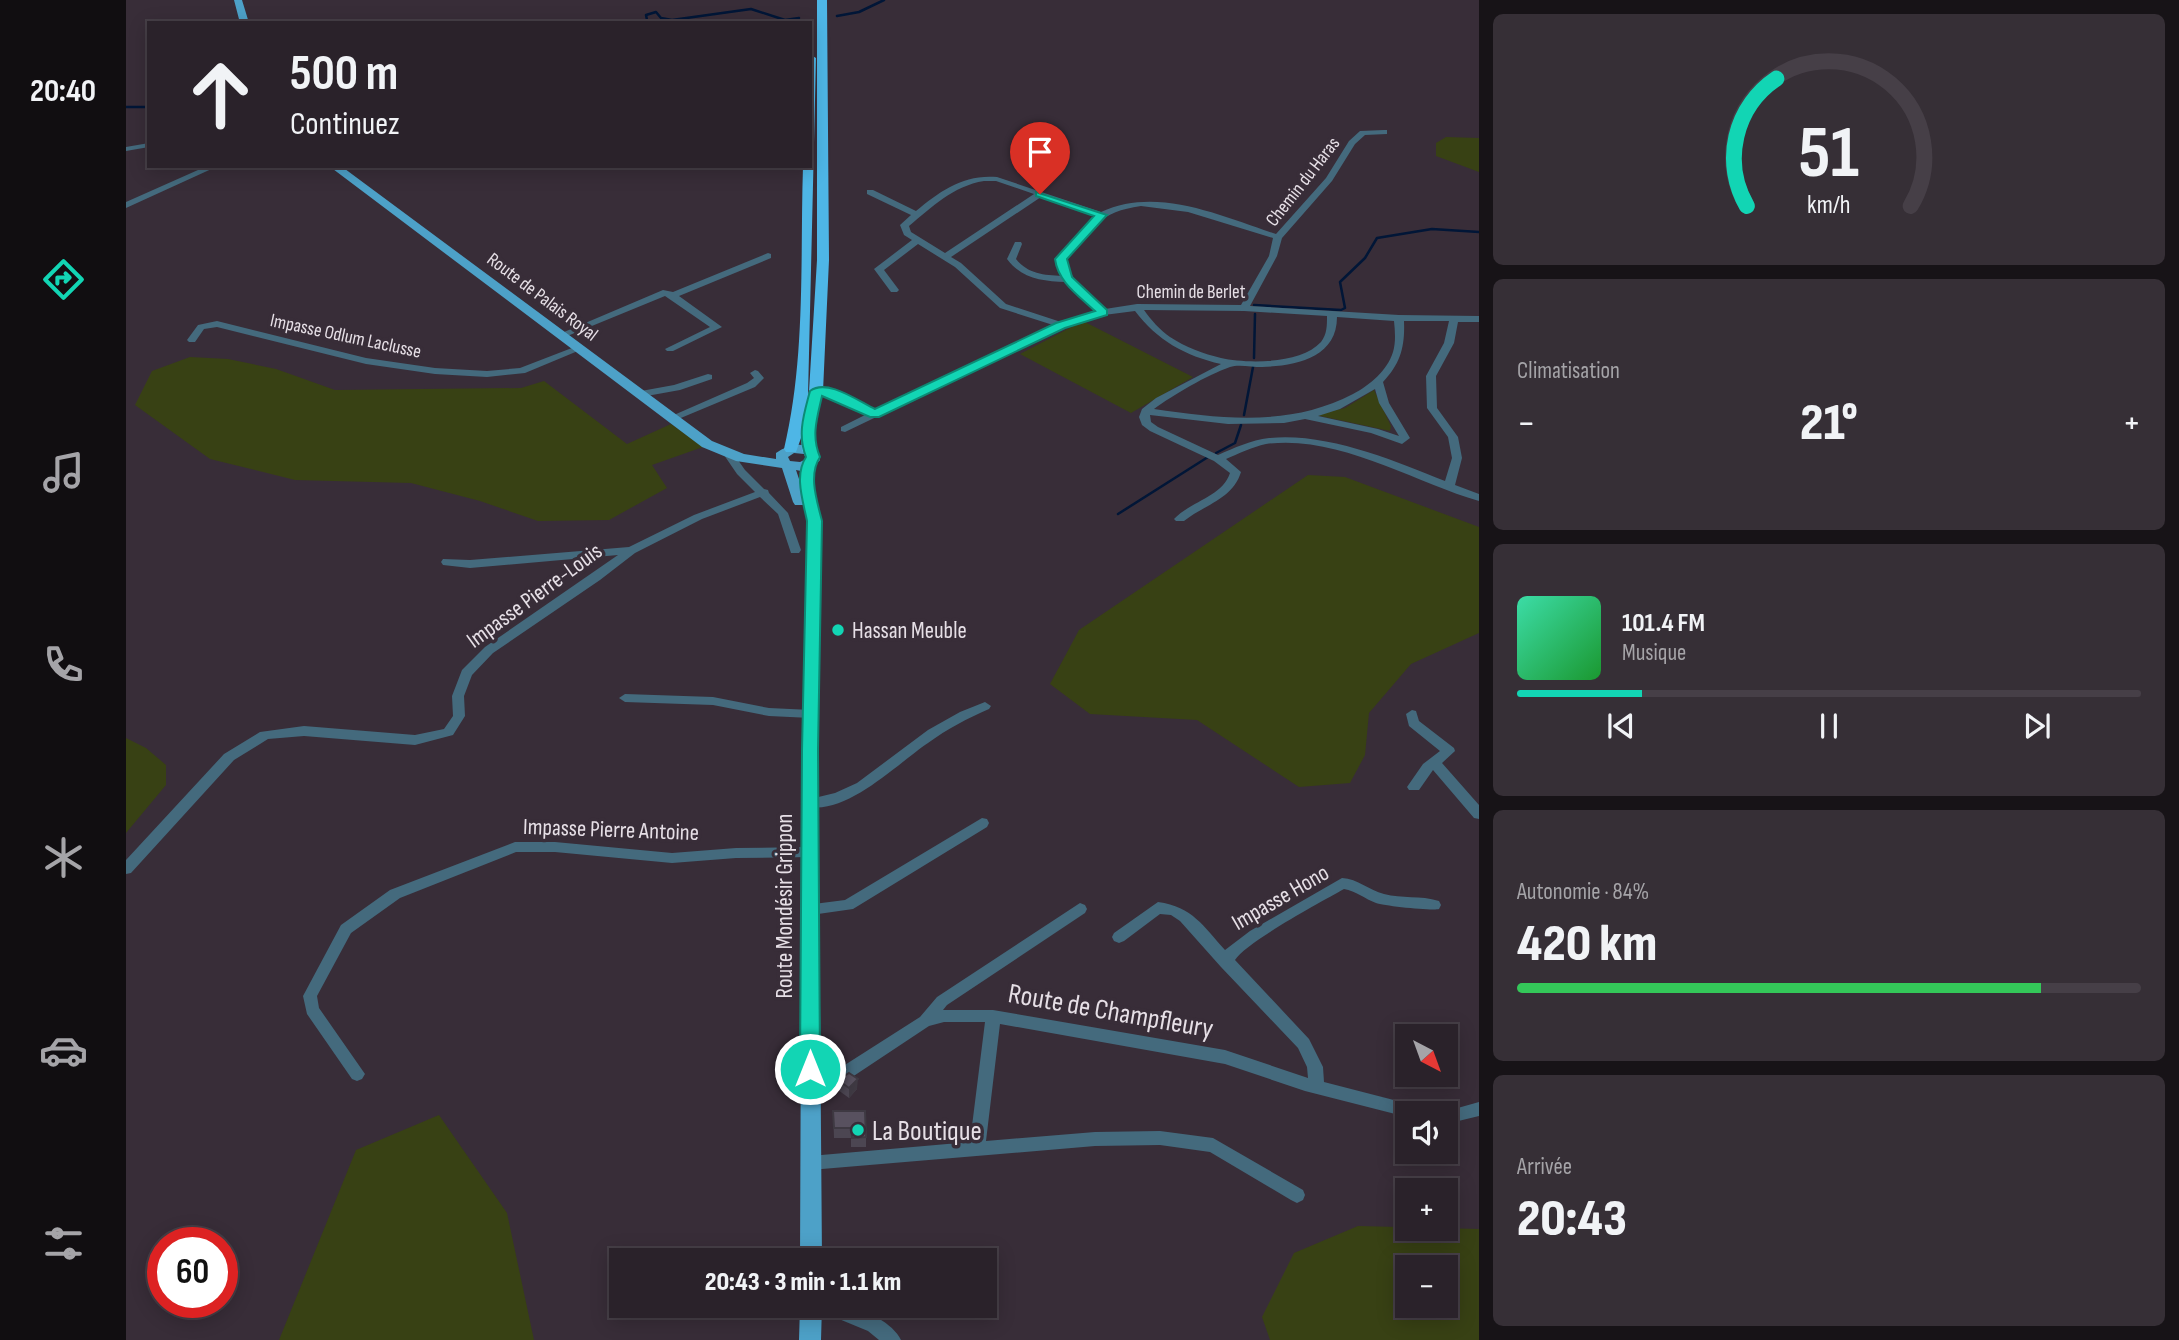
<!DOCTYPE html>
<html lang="fr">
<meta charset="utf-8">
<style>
:root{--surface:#2a222a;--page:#362f36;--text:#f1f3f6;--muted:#a5a4a8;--line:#463f47;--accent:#12d5b4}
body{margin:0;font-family:"Sofia Sans Condensed",sans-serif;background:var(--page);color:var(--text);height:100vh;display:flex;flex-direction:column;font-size:26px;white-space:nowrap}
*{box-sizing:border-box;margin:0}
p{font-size:23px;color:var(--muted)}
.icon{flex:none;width:38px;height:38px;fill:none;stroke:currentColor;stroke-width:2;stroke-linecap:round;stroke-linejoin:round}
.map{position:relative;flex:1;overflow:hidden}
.side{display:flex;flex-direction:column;gap:14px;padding:14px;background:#171317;width:700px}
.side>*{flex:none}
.guide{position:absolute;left:21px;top:21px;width:665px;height:147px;border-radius:0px;box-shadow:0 4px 18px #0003,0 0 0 2px var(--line);background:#2a222a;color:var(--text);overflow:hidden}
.needle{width:46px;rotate:139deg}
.controls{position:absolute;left:1269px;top:1024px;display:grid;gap:14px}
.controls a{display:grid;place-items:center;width:63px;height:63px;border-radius:0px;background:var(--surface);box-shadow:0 4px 18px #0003,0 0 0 2px var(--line);font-size:35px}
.speed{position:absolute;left:21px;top:1227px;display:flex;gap:14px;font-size:35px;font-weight:700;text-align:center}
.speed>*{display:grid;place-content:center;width:91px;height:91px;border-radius:50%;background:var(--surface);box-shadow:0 4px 18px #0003,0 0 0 2px var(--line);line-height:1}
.speed .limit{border:10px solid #d22;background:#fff;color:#111}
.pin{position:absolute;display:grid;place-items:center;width:60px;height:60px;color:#fff;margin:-72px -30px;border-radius:50% 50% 50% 0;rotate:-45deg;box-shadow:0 0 7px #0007}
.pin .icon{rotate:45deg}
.me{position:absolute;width:77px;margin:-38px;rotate:0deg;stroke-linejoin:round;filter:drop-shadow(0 0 5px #0008)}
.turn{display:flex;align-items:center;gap:24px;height:147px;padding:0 28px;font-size:32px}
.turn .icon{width:91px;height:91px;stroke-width:2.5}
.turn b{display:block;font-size:49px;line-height:60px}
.big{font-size:52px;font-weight:800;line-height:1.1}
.side .card{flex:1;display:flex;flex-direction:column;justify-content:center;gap:10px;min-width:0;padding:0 24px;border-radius:10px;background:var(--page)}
.side .dial{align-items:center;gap:0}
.dial svg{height:182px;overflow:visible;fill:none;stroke:var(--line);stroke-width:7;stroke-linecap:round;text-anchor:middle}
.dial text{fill:var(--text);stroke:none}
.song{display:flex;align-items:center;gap:21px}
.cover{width:84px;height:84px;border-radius:10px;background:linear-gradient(135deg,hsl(160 70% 55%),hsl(130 70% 35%))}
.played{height:7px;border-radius:4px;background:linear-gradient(90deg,var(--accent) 20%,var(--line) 20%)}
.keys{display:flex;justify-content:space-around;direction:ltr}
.heat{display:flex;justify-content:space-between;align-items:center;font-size:38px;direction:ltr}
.charge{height:10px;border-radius:5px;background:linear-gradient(90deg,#34c759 84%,var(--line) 0)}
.trip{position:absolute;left:483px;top:1248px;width:388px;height:70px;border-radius:0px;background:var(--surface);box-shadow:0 4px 18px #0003,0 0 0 2px var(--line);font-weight:800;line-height:70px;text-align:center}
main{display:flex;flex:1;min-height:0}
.menu{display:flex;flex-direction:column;width:126px;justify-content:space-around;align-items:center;background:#110e11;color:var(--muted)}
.menu .icon{width:49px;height:49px}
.menu .current{color:var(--accent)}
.menu b{font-size:32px;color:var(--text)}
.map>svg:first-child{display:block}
.green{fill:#384114;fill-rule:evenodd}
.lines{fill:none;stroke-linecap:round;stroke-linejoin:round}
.stream{stroke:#011637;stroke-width:2.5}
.minor{fill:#446a7d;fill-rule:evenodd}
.major{fill:#4da1c8;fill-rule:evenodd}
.highway{fill:#4eb6e6;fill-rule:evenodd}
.wall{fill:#4c4652}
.shaded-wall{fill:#3e3942}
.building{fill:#58515f;stroke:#3e3942;stroke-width:2}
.route{fill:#12d5b4;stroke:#0c8a75;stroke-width:2}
.poi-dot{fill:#12d5b4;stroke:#382d38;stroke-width:2.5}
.labels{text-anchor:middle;stroke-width:7;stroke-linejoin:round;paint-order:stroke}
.far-street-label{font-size:19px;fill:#e6dfe6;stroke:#382d38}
.street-label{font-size:23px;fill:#e6dfe6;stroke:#382d38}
.poi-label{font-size:23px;fill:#e6dfe6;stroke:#382d38;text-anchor:start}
.near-street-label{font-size:28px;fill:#e6dfe6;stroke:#382d38}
.near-poi-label{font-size:28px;fill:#e6dfe6;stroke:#382d38;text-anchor:start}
</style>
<main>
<nav class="menu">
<b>20:40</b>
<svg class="icon current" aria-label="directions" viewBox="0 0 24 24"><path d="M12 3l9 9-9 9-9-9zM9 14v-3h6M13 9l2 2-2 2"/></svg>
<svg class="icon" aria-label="music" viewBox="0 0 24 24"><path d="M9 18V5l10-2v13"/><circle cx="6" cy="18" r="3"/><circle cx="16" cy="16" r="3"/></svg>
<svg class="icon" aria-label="phone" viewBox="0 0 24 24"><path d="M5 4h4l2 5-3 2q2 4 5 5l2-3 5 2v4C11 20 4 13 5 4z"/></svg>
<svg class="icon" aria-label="climate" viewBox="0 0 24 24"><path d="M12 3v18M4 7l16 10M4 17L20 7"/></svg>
<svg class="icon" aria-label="car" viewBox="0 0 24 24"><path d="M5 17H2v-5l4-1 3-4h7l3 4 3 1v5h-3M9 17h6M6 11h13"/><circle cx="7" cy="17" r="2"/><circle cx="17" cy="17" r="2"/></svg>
<svg class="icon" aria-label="filters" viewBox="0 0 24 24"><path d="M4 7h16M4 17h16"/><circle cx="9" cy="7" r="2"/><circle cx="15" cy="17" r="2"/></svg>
</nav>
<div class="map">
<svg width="1353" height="1340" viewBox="0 0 1353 1340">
<rect width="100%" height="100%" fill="#382d38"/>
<!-- green -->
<path class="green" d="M1320,137L1353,138V172L1310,156V143Z
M957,321L1067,377L1005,413L894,354Z
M64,357L102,359L150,369L209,390L395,388L418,381L501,444L545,424L577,447L526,465L541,488L483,520L412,521L354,501L285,483L169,480L84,459L9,405L26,371Z
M1248,390L1265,426L1264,431L1190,415L1219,408Z
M1182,475L1219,477L1353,527V633L1285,664L1243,713L1239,755L1224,783L1173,787L1071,720L964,714L924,684L953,630Z
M0,738L20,748L40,765V785L0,833Z
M313,1115L381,1213L408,1340H153L230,1150Z
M1232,1226L1353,1229V1340H1144L1136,1317L1168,1253ZM1320,1267V1306H1281V1267Z"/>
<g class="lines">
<!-- stream -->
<path class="stream" d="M711,16L733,12L758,0
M517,23L521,20L520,15L530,12L535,18L546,20L625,9L659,20L673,18
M0,107H23
M1128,305L1215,310L1219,308L1214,282L1239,258L1251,238L1306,229L1353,232
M1128,358L1129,314
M1118,415L1127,367
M1090,453L1109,443L1115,425
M992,514L1082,457"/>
<!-- minor -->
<path class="minor" d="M1258,130H1261V134L1239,135L1229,144L1206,181L1156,238L1151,256L1124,306L1273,315L1353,316V322H1332L1328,343L1310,376L1311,408L1332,437L1336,458L1329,485L1353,494V501C1288,482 1211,434 1140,444C1126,447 1112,454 1100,459L1115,472C1107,499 1078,505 1058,521H1050L1048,519C1065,501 1096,497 1104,473L1088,461L1024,431L1016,425L1013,417L1016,409L1030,398L1095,364C1059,356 1031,340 1009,311L978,315L938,327L719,432L715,431V427L741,414L709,397L686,393L685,391L690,388L716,393L749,411L927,325L874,308L829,267L792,244L758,270L773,290L771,292H765L748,269L786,240L778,235L774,225L785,215L741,194V190H747L790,211C814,191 838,174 871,177L975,212C1032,186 1094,216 1150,234L1200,178L1223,141L1234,131ZM858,181H870L908,194L819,253L785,232L783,226C806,207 827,186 858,181ZM915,197L969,216L931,259L936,276C918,275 902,274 890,259L896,244L895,242H889L881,259C896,279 916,281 940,282L970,311L935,322L880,304L835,263L825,257ZM1015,206L1062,212L1147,238L1143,256L1115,305L1011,304L979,309C962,294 945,282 940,259C966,229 972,212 1015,206ZM1018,310L1118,311L1201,316C1201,326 1201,334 1195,342C1175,364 1122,364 1095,358C1078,354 1059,347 1044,337C1034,330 1025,320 1018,310ZM1211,317L1268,321C1269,331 1270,342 1267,352C1261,371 1244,385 1227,394C1163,427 1097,419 1028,409C1047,395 1081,375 1104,367C1112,364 1126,367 1136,367C1169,366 1211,358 1211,317ZM1278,321H1323L1318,343L1300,376L1301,408L1322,437L1326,458L1319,481C1267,460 1200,432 1143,438C1125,440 1108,448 1092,455L1032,427L1025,422L1024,415L1102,424L1158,423L1179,419L1245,433L1276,444L1284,438L1263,403L1257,382C1275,363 1279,346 1278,321ZM1249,389L1253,403L1273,436L1252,429L1192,416L1214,409Z
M23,143V147L0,151V147Z
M81,166H92L0,208V202Z
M642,253L645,254V258L553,296L596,327L547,351H541L539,349L584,327L539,296L439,337L436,338L431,335L537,290L547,292Z
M91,321L240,358L309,368L361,371L394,368L451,346L454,345L459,348L399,373L361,377L309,374L240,364L91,327L78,329L69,342H63L61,340L72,325Z
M629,370L632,371L638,378L629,387L550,420H542L541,418L621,383L628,378L624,373Z
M582,374L586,375V379L554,390L515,397L510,394L515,391L548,385Z
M603,452L607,453L619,470L638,489L642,490L643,493L662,513L675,550L673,553H665L652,514L634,497L576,519L509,553L474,580L367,653L346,675L338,696L339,716L327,735L289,745L178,736L142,739L108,760L5,873L0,874V860L98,754L134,732L178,726L289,735L318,729L327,716L326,696L336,670L359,647L492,555L344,568L317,565L315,562L317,559L344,560L503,547L568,515L629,492L611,474L598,455Z
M499,694L587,697L643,708L685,710L691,714L685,718L643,716L587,705L499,702L493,698Z
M859,702L865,706L863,709C842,718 821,729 802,743C772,763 719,817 680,806L678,803L680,800L709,793L731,783L802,730L834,712Z
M1286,710L1290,711L1293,721L1328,748L1329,751L1316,763L1353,805V819L1348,818L1307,770L1293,790H1283L1281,787L1297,764L1314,751L1283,726L1280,714Z
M856,818L861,819L863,823L861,827L727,909L685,915L680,913L678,909L680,905L719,900Z
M389,842H429L546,853L610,848L685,847L690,848L692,852L690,856L685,857L610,858L546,863L429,852H390L274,898L225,933L191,996L193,1008L239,1074L236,1079L231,1081L226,1079L181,1014L177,996L215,925L264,890Z
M1216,878C1232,879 1243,890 1258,894C1276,899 1294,895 1313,901L1315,905L1313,909C1307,911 1258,906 1250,903C1239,899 1230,891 1218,889C1195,902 1120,942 1109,960L1183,1039L1197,1067L1198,1082L1291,1106L1297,1108L1299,1113H1281V1117L1179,1091L1099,1064L874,1024L860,1141L969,1132L1034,1131L1087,1138L1177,1190L1179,1195L1177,1200L1171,1203L1165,1200L1084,1152L1034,1145L969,1146L684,1170L678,1168L676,1163L678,1158L684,1156L844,1142L859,1022H818L803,1026L690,1101L684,1103L678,1101L676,1096L678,1091L794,1017L811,997L954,903L959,905L961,909L959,913L821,1005L817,1010H867L1099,1050L1182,1078L1181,1067L1172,1048L1095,967L1054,921L1045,915L1034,914L998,941L993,943L988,941L986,937L988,933L1032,902C1067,907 1077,926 1099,950L1124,931Z
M1353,1102V1116L1320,1124V1113H1314Z
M693,1306C702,1305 714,1304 722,1306C740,1310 767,1323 775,1340H753L742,1331L696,1312Z"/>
<!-- major -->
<path class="major" d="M108,0H116L123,23H114Z
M203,166H215L586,441L618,454L650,459V453C666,442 685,440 694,460L689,465L688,484L695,521L692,750L696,1260H674L676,750L681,521L678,505H669L667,502L656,468L610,461L576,447ZM668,453L678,454L680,459L674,462L664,461L662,457ZM670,470L675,471L674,482Z
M674,1306H696L695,1340H673Z"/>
<!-- highway -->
<path class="highway" d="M691,0H701L703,260L697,391L689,426L690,451L683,455L676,451L675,438L670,452H660L658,449C680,358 674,259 677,166H684L685,55L690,58L682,396L683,391L691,260Z"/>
</g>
<!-- wall -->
<path class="wall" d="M712,1080L731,1089L723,1098L712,1090Z
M707,1111L740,1137V1147H725V1138H708Z"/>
<!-- shaded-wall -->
<path class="shaded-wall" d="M732,1079L731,1089L723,1098V1088Z"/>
<!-- building -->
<path class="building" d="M723,1073L732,1079L723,1088L712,1080Z
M707,1111H739L740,1137L726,1138L725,1128H708Z"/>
<!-- route -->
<path class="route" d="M910,192L981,215L941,259L946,277L981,310V315L939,328L753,417H744L696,396C691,418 685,436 694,457C682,475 691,501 696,521L692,750L694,1069L691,1076L684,1078L677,1076L674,1069L676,750L681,521C677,501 668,475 680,457C671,434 678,414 684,391C701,378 732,401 749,409L930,323L969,311C952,295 932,282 929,259L968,216L910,196Z"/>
<!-- markers -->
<g class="poi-dot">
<circle cx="712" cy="630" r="7"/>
<circle cx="732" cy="1130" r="7"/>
</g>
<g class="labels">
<!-- far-street labels -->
<g class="far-street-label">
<text transform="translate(1176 181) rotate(-52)" y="7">Chemin du Haras</text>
<text x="1065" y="298">Chemin de Berlet</text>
<text transform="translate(417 296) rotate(37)" y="7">Route de Palais Royal</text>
<text transform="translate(220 335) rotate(12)" y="7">Impasse Odlum Laclusse</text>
</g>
<!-- street labels -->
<g class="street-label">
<text transform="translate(408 595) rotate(-36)" y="8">Impasse Pierre-Louis</text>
<text transform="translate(485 829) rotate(2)" y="8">Impasse Pierre Antoine</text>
<text transform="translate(1154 897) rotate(-30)" y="8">Impasse Hono</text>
<text transform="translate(658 906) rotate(-90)" y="8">Route Mondésir Grippon</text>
</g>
<!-- poi labels -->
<g class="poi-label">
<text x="726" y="638">Hassan Meuble</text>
</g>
<!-- near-street labels -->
<g class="near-street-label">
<text transform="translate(985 1010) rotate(10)" y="10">Route de Champfleury</text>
</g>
<!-- near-poi labels -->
<g class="near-poi-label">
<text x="746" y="1140">La Boutique</text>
</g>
</g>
</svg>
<div class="controls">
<a><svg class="needle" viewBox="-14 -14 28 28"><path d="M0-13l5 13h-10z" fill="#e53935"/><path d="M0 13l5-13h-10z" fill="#a5a4a8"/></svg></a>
<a><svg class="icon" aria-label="sound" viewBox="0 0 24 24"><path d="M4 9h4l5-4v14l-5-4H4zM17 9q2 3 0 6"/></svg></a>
<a>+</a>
<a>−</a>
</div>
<div class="speed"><div class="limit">60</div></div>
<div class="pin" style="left:914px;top:194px;background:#d93025"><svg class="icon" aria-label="arrive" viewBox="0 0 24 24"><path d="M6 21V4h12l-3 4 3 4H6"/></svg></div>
<svg class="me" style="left:684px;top:1069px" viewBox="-20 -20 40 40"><circle r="17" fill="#12d5b4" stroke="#fff" stroke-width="3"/><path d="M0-11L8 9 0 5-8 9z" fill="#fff"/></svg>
<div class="trip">20:43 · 3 min · 1.1 km</div>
<div class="guide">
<div class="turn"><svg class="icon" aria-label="ahead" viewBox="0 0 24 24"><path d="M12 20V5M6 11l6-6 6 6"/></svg><div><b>500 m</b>Continuez</div></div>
</div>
</div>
<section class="side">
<div class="card dial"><svg viewBox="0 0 100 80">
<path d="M14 69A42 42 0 1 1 86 69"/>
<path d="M14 69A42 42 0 0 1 27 13" stroke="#12d5b4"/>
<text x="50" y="56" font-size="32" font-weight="700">51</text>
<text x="50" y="72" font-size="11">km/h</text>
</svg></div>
<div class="card"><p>Climatisation</p>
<div class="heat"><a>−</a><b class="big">21°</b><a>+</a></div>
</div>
<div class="card">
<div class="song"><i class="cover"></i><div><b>101.4 FM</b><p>Musique</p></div></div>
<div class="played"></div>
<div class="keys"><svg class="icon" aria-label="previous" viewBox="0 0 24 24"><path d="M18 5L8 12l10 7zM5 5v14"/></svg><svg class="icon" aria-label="pause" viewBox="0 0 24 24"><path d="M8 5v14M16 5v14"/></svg><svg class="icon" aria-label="next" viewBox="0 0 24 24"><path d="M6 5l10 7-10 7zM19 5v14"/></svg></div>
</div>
<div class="card"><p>Autonomie · 84%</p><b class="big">420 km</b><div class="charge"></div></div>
<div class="card"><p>Arrivée</p><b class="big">20:43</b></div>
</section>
</main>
